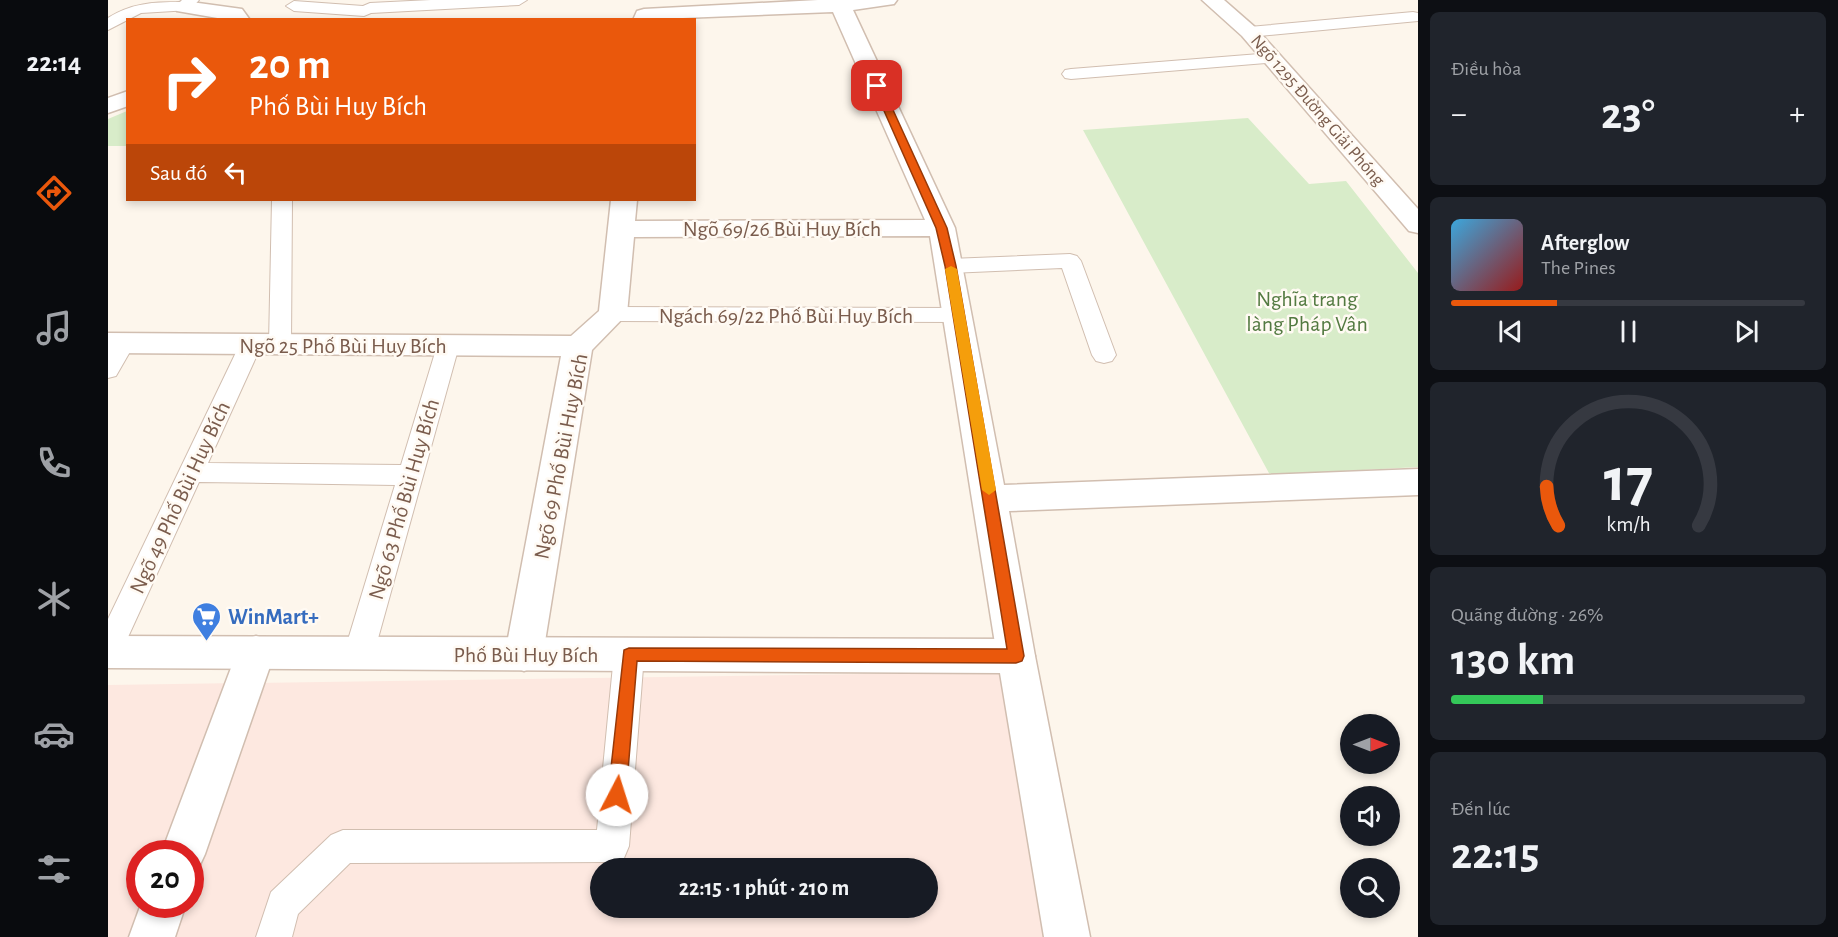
<!DOCTYPE html>
<html lang="vi">
<meta charset="utf-8">
<style>
:root{--surface:#171b24;--page:#20242c;--text:#f1f3f6;--muted:#9ea1a6;--line:#363941;--accent:#ea580c}
body{margin:0;font-family:"Alegreya Sans",sans-serif;background:var(--page);color:var(--text);height:100vh;display:flex;flex-direction:column;font-size:22px;white-space:nowrap}
*{box-sizing:border-box;margin:0}
p{font-size:20px;color:var(--muted)}
.icon{flex:none;width:33px;height:33px;fill:none;stroke:currentColor;stroke-width:2;stroke-linecap:round;stroke-linejoin:round}
.map{position:relative;flex:1;overflow:hidden}
.panel{display:flex;flex-direction:column;gap:12px;padding:12px;background:#0d0f14;width:420px}
.panel>*{flex:none}
.banner{position:absolute;left:18px;top:18px;width:570px;height:183px;border-radius:0px;box-shadow:0 3px 9px #0003;background:#ea580c;color:#fff;overflow:hidden}
.needle{width:39px;rotate:90deg}
.buttons{position:absolute;left:1232px;top:714px;display:grid;gap:12px}
.buttons a{display:grid;place-items:center;width:60px;height:60px;border-radius:50%;background:var(--surface);box-shadow:0 3px 9px #0003;font-size:30px}
.speed{position:absolute;left:18px;top:840px;display:flex;gap:12px;font-size:30px;font-weight:700;text-align:center}
.speed>*{display:grid;place-content:center;width:78px;height:78px;border-radius:50%;background:var(--surface);box-shadow:0 3px 9px #0003;line-height:1}
.speed .limit{border:9px solid #d22;background:#fff;color:#111}
.pin{position:absolute;display:grid;place-items:center;width:51px;height:51px;color:#fff;margin:-26px;border-radius:12px;box-shadow:0 3px 9px #0006}
.me{position:absolute;width:66px;margin:-33px;rotate:5deg;stroke-linejoin:round;filter:drop-shadow(0 0 4px #0008)}
.turn{display:flex;align-items:center;gap:21px;height:126px;padding:0 24px;font-size:27px}
.turn .icon{width:78px;height:78px;stroke-width:2.5}
.turn b{display:block;font-size:42px;line-height:51px}
.then{display:flex;align-items:center;height:57px;padding:0 24px;background:#0003;gap:12px;font-size:22px}
.big{font-size:45px;font-weight:600;line-height:1.1}
.panel .card{flex:1;display:flex;flex-direction:column;justify-content:center;gap:9px;min-width:0;padding:0 21px;border-radius:9px;background:var(--page)}
.panel .dial{align-items:center;gap:0}
.dial svg{height:156px;overflow:visible;fill:none;stroke:var(--line);stroke-width:7;stroke-linecap:round;text-anchor:middle}
.dial text{fill:var(--text);stroke:none}
.song{display:flex;align-items:center;gap:18px}
.cover{width:72px;height:72px;border-radius:9px;background:linear-gradient(135deg,hsl(200 70% 55%),hsl(0 70% 35%))}
.played{height:6px;border-radius:3px;background:linear-gradient(90deg,var(--accent) 30%,var(--line) 30%)}
.keys{display:flex;justify-content:space-around;direction:ltr}
.heat{display:flex;justify-content:space-between;align-items:center;font-size:33px;direction:ltr}
.charge{height:9px;border-radius:4px;background:linear-gradient(90deg,#34c759 26%,var(--line) 0)}
.trip{position:absolute;left:482px;top:858px;width:348px;height:60px;border-radius:30px;background:var(--surface);box-shadow:0 3px 9px #0003;font-weight:600;line-height:60px;text-align:center}
main{display:flex;flex:1;min-height:0}
.tabs{display:flex;flex-direction:column;width:108px;justify-content:space-around;align-items:center;background:#090b0e;color:var(--muted)}
.tabs .icon{width:42px;height:42px}
.tabs .on{color:var(--accent)}
.tabs b{font-size:27px;color:var(--text)}
.map>svg:first-child{display:block}
.commercial{fill:#fde8e0;fill-rule:evenodd}
.green{fill:#d8ecc9}
.lines{fill:none;stroke-linecap:round;stroke-linejoin:round}
.service-casing{stroke:#d1beb0;stroke-width:2}
.minor-casing{stroke:#d1beb0;stroke-width:3}
.tertiary-casing{stroke:#d1beb0;stroke-width:3}
.service{fill:#fff;fill-rule:evenodd}
.minor{fill:#fff;fill-rule:evenodd}
.tertiary{fill:#fff;fill-rule:evenodd}
.route{fill:#ea580c;stroke:#983908;stroke-width:1.5}
.slow{fill:#f59e0b}
.labels{text-anchor:middle;stroke-width:5;stroke-linejoin:round;paint-order:stroke}
.far-street-label{font-size:18px;fill:#7a5c4d;stroke:#fffaf3}
.street-label{font-size:22px;fill:#7a5c4d;stroke:#fffaf3}
.park-label{font-size:22px;fill:#537a41;stroke:#fffaf3}
.shop-label{font-size:22px;font-weight:bold;fill:#366cbe;stroke:#fffaf3;text-anchor:start}
</style>
<main>
<nav class="tabs">
<b>22:14</b>
<svg class="icon on" aria-label="directions" viewBox="0 0 24 24"><path d="M12 3l9 9-9 9-9-9zM9 14v-3h6M13 9l2 2-2 2"/></svg>
<svg class="icon" aria-label="music" viewBox="0 0 24 24"><path d="M9 18V5l10-2v13"/><circle cx="6" cy="18" r="3"/><circle cx="16" cy="16" r="3"/></svg>
<svg class="icon" aria-label="phone" viewBox="0 0 24 24"><path d="M5 4h4l2 5-3 2q2 4 5 5l2-3 5 2v4C11 20 4 13 5 4z"/></svg>
<svg class="icon" aria-label="climate" viewBox="0 0 24 24"><path d="M12 3v18M4 7l16 10M4 17L20 7"/></svg>
<svg class="icon" aria-label="car" viewBox="0 0 24 24"><path d="M5 17H2v-5l4-1 3-4h7l3 4 3 1v5h-3M9 17h6M6 11h13"/><circle cx="7" cy="17" r="2"/><circle cx="17" cy="17" r="2"/></svg>
<svg class="icon" aria-label="filters" viewBox="0 0 24 24"><path d="M4 7h16M4 17h16"/><circle cx="9" cy="7" r="2"/><circle cx="15" cy="17" r="2"/></svg>
</nav>
<div class="map">
<svg width="1310" height="937" viewBox="0 0 1310 937">
<rect width="100%" height="100%" fill="#fdf6ec"/>
<!-- commercial -->
<path class="commercial" d="M899,672L943,937H0V685ZM32,854H82V904H32ZM492,868H819V908H492Z"/>
<!-- green -->
<path class="green" d="M19,111V146H0V119Z
M1140,118L1201,184L1238,181L1310,273V467L1162,475L975,130Z"/>
<g class="lines">
<defs>
<path id="service" d="M74,0H91L82,10L33,13L0,30V18C23,3 46,2 72,2Z
M323,0H419L411,5L263,13L256,16L186,11L178,6L186,1L255,6L262,3Z
M1305,12L1310,13V21L1141,37L1133,32L1141,27Z
M1164,53L1170,54L1172,58L1170,62L963,79L957,78L954,74L957,70L963,69Z
M164,200H184L183,344L180,349L172,352L164,349L161,344Z
M962,254L969,256L973,261L1008,355L1004,361L996,363L988,361L984,355L954,268L842,273L834,271L831,266L834,261L842,259Z
M505,307L851,308L859,310L862,315L859,320L851,322L505,321L497,319L494,314L497,309Z
M16,335L24,338L27,343L8,376L0,378V351L8,338Z
M143,336L151,339L154,344L100,463L293,465L329,346L332,340L340,338L348,340L351,346L266,653L261,662L251,666L241,662L236,653L287,485L91,482L10,659L0,663V619L132,344L135,339Z
M521,642L531,646L536,655L521,846L516,858L504,862L242,863L190,914L184,937H148L163,892L223,835L235,830H489L506,655L511,646Z"/>
<path id="minor" d="M710,0H789L786,4L745,10L847,228L896,485L1310,469V495L901,511L927,656L921,668L908,673L895,668L889,656L822,236L526,237L519,314L484,350L435,654L429,666L416,671L403,666L397,654L453,356L0,353V333L463,336L491,311L503,200H529L527,221L817,220L725,12L525,20L529,11L536,9Z
M1094,0H1116L1148,28L1310,209V233L1301,231L1134,36Z
M76,1L134,9L142,20H121L69,11L66,7L69,3Z
M20,91V106L0,113V98Z
M148,636L161,640L167,652L97,854L90,869L82,872V854H53L129,652L135,640Z
M33,904H78L67,937H21Z"/>
<path id="tertiary" d="M0,636L908,639L921,644L927,656L982,937H936L892,673L0,668Z"/>
</defs>
<!-- service casing -->
<use href="#service" class="service-casing"/>
<!-- minor casing -->
<use href="#minor" class="minor-casing"/>
<!-- tertiary casing -->
<use href="#tertiary" class="tertiary-casing"/>
<!-- service -->
<use href="#service" class="service"/>
<!-- minor -->
<use href="#minor" class="minor"/>
<!-- tertiary -->
<use href="#tertiary" class="tertiary"/>
</g>
<!-- route -->
<path class="route" d="M769,83L774,86L839,228L848,266L916,656L914,661L908,663L529,661L518,795L515,801L509,804L503,801L500,795L516,650L521,648L899,649L837,266L828,228L765,86Z"/>
<!-- slow -->
<path class="slow" d="M843,266L849,269L888,490L881,495L874,490L837,269Z"/>
<!-- icons -->
<defs>
<symbol id="supermarket-pin" viewBox="-11 -11 22 30"><path d="M0 17L-7.5 6A9.5 9.5 0 1 1 7.5 6Z" fill="#3f7fe0" stroke="#fffaf3"/><path d="M-6-5.5h2.5l.6 2H6L4.5 2H-2.5L-4.4-4H-6ZM-1.5 3.2a1.3 1.3 0 1 0 .1 0ZM3 3.2a1.3 1.3 0 1 0 .1 0Z" fill="#fff"/></symbol>
</defs>
<g fill-rule="evenodd">
<use href="#supermarket-pin" x="82" y="600" width="33" height="45"/>
</g>
<g class="labels">
<!-- far-street labels -->
<g class="far-street-label">
<text transform="translate(1210 110) rotate(49)" y="6">Ngõ 1295 Đường Giải Phóng</text>
</g>
<!-- street labels -->
<g class="street-label">
<text x="674" y="236">Ngõ 69/26 Bùi Huy Bích</text>
<text x="678" y="323">Ngách 69/22 Phố Bùi Huy Bích</text>
<text x="235" y="353">Ngõ 25 Phố Bùi Huy Bích</text>
<text transform="translate(452 456) rotate(-79)" y="8">Ngõ 69 Phố Bùi Huy Bích</text>
<text transform="translate(71 497) rotate(-65)" y="8">Ngõ 49 Phố Bùi Huy Bích</text>
<text transform="translate(295 499) rotate(-74)" y="8">Ngõ 63 Phố Bùi Huy Bích</text>
<text x="418" y="662">Phố Bùi Huy Bích</text>
</g>
<!-- park labels -->
<g class="park-label">
<text x="1199" y="306">Nghĩa trang<tspan x="1199" dy="25">làng Pháp Vân</tspan></text>
</g>
<!-- shop labels -->
<g class="shop-label">
<text x="120" y="624">WinMart+</text>
</g>
</g>
</svg>
<div class="buttons">
<a><svg class="needle" viewBox="-14 -14 28 28"><path d="M0-13l5 13h-10z" fill="#e53935"/><path d="M0 13l5-13h-10z" fill="#9ea1a6"/></svg></a>
<a><svg class="icon" aria-label="sound" viewBox="0 0 24 24"><path d="M4 9h4l5-4v14l-5-4H4zM17 9q2 3 0 6"/></svg></a>
<a><svg class="icon" aria-label="search" viewBox="0 0 24 24"><circle cx="10" cy="10" r="6"/><path d="M15 15l6 6"/></svg></a>
</div>
<div class="speed"><div class="limit">20</div></div>
<div class="pin" style="left:769px;top:86px;background:#d93025"><svg class="icon" aria-label="arrive" viewBox="0 0 24 24"><path d="M6 21V4h12l-3 4 3 4H6"/></svg></div>
<svg class="me" style="left:509px;top:795px" viewBox="-20 -20 40 40"><circle r="19" fill="#fff"/><path d="M0-13L10 11 0 6-10 11z" fill="#ea580c"/></svg>
<div class="trip">22:15 · 1 phút · 210 m</div>
<div class="banner">
<div class="turn"><svg class="icon" aria-label="right" viewBox="0 0 24 24"><path d="M7 20v-9h11M14 6l5 5-5 5"/></svg><div><b>20 m</b>Phố Bùi Huy Bích</div></div>
<div class="then">Sau đó<svg class="icon" aria-label="left" viewBox="0 0 24 24"><path d="M17 20v-9H6M10 6l-5 5 5 5"/></svg></div>
</div>
</div>
<section class="panel">
<div class="card"><p>Điều hòa</p>
<div class="heat"><a>−</a><b class="big">23°</b><a>+</a></div>
</div>
<div class="card">
<div class="song"><i class="cover"></i><div><b>Afterglow</b><p>The Pines</p></div></div>
<div class="played"></div>
<div class="keys"><svg class="icon" aria-label="previous" viewBox="0 0 24 24"><path d="M18 5L8 12l10 7zM5 5v14"/></svg><svg class="icon" aria-label="pause" viewBox="0 0 24 24"><path d="M8 5v14M16 5v14"/></svg><svg class="icon" aria-label="next" viewBox="0 0 24 24"><path d="M6 5l10 7-10 7zM19 5v14"/></svg></div>
</div>
<div class="card dial"><svg viewBox="0 0 100 80">
<path d="M14 69A42 42 0 1 1 86 69"/>
<path d="M14 69A42 42 0 0 1 8 49" stroke="#ea580c"/>
<text x="50" y="56" font-size="32" font-weight="700">17</text>
<text x="50" y="72" font-size="11">km/h</text>
</svg></div>
<div class="card"><p>Quãng đường · 26%</p><b class="big">130 km</b><div class="charge"></div></div>
<div class="card"><p>Đến lúc</p><b class="big">22:15</b></div>
</section>
</main>
